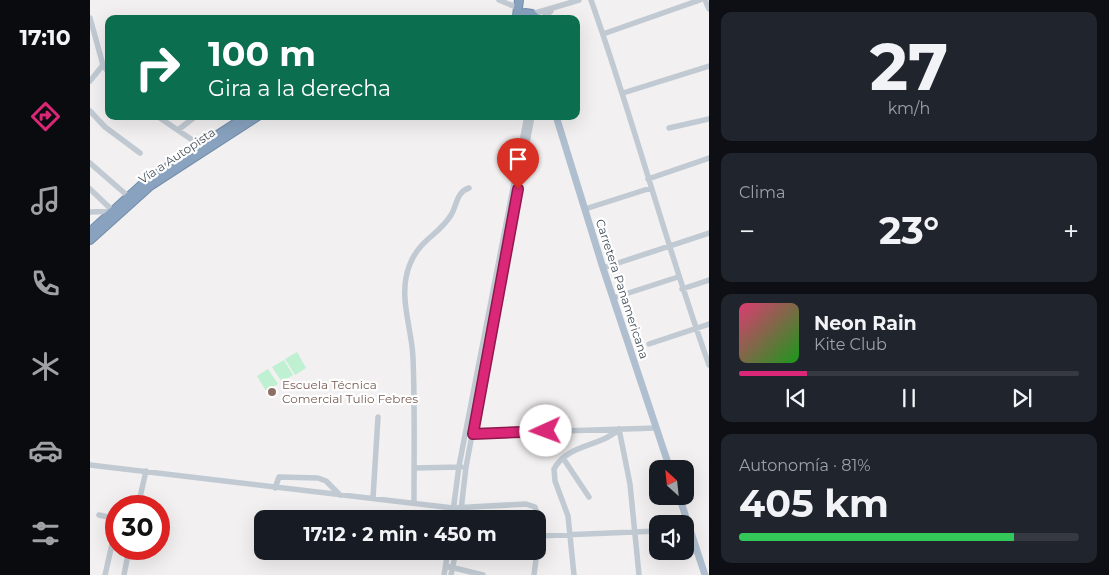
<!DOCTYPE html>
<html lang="es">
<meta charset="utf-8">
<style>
:root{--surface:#171b24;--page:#20242c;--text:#f1f3f6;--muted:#9ea1a6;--line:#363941;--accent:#db2777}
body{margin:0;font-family:Montserrat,sans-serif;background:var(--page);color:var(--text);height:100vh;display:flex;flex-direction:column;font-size:19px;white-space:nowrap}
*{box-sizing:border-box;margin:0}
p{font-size:16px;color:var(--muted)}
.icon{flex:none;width:28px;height:28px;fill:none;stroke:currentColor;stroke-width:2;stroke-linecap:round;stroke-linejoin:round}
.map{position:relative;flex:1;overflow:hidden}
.details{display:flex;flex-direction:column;gap:12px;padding:12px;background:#0d0f14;width:400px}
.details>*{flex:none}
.banner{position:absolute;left:15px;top:15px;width:475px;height:105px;border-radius:10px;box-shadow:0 5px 20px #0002;background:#0b6e4f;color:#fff;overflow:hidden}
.needle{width:32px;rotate:333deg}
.buttons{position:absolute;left:559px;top:460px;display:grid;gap:10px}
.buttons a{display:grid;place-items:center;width:45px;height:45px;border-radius:10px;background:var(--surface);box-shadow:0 5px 20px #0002;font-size:25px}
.speed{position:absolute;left:15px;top:495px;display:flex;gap:10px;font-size:25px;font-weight:700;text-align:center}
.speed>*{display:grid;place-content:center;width:65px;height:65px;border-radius:50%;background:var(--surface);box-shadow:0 5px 20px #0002;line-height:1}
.speed .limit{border:8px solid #d22;background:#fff;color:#111}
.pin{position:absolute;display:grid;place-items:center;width:42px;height:42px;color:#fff;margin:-51px -21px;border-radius:50% 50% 50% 0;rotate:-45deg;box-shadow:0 0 5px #0007}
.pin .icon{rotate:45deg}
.me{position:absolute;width:55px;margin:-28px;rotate:268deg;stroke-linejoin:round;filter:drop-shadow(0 0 4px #0008)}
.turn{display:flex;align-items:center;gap:18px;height:105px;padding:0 20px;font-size:22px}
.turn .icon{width:65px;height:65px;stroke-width:2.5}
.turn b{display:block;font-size:35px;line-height:42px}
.big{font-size:38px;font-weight:700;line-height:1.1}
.details .tile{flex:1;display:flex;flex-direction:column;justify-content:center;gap:8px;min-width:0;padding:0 18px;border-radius:10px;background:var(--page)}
.details .dial{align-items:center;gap:0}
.dial b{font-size:65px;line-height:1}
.song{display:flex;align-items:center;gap:15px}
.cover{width:60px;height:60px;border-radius:8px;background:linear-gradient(135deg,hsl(340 70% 55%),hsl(120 70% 35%))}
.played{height:5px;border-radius:2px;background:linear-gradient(90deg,var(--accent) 20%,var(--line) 20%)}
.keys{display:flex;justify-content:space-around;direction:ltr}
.heat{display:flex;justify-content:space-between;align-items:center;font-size:28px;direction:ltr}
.charge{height:8px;border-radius:4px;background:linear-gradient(90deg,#34c759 81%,var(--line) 0)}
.trip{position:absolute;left:164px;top:510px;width:292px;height:50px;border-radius:10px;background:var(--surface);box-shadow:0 5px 20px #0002;font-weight:700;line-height:50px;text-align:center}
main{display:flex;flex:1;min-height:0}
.tabs{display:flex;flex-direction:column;width:90px;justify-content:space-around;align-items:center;background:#090b0e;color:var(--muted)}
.tabs .icon{width:35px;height:35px}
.tabs .selected{color:var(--accent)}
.tabs b{font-size:22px;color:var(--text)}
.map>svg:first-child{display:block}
.green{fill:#bff0d2}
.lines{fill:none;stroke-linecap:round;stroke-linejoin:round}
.highway-casing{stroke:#738dab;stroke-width:10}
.minor{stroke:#c1cad2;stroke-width:5.5}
.major{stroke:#b0bfcf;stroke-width:7}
.highway{stroke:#88a2bf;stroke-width:8}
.route-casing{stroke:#8e194d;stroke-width:12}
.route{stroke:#db2777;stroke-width:9}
.education-dot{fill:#8d6e63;stroke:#fff;stroke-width:2}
.labels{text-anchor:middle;stroke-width:4.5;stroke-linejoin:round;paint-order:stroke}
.street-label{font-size:12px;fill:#48535e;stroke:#fff}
.education-label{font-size:12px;fill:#785e54;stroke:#fff;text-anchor:start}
</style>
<main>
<nav class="tabs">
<b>17:10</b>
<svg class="icon selected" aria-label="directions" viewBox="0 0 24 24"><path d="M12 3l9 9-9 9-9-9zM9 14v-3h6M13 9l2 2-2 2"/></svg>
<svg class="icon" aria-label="music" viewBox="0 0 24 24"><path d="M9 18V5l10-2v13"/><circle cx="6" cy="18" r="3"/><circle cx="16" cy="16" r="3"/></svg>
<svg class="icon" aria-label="phone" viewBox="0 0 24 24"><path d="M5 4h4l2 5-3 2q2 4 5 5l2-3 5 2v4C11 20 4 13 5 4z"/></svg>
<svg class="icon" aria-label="climate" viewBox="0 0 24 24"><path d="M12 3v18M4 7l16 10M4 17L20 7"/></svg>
<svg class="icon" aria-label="car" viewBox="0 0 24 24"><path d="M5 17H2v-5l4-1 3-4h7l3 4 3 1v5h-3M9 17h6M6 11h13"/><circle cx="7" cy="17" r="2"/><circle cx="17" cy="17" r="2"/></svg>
<svg class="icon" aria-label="filters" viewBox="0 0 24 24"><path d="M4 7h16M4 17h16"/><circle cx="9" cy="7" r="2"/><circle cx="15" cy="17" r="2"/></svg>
</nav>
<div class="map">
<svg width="619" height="575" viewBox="0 0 619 575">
<rect width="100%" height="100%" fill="#f2f0f0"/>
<!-- green -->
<path class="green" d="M207,352L216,368L205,375L195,359Z
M194,360L203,375L192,382L182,367Z
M178,369L188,384L176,391L167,376Z"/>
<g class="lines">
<defs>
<path id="highway" d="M427,16L429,0
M425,19L435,13L442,14L447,19
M0,232L56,181L157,116
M0,240L60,186L168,116"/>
</defs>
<!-- highway casing -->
<use href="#highway" class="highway-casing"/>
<!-- minor -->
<path class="minor" d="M409,0L428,8
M501,0C544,121 576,245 619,365
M615,0L619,9
M442,14L489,0
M0,18L13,65L19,73
M451,19L461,11
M513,34L610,0
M0,81L13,65
M533,93L619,66
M0,111L15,127L50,153
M67,116L114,148
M579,128L619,119
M88,130L106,116
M0,163L39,197
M558,179L619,158
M0,189L23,211
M495,209L561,188
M0,212L23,211
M513,268L619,233
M592,289L619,280
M523,298L588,277
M559,344L619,324
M529,429L540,484L549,575
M380,434L566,428
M473,458L499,497
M0,465L363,508L436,504L445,507L450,523L448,545
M324,468L371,467
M185,488L189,477L228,478L236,481L250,495
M283,498L288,417
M324,502C324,454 325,406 323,358C322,327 307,295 320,264C330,239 349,235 361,215C367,206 366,192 379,188
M48,506L56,471
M9,515L26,519
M362,519L369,466L437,116
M370,519L376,467L442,116
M448,536L568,531
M356,566L393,575
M15,575L26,527
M34,575L39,549
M354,575L358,551
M361,575L366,551
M444,575L447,551
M484,575L478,516L465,481L464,469C477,444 511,447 529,429"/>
<!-- major -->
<path class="major" d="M466,116L513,268L580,469
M589,496L615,575"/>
<!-- highway -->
<use href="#highway" class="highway"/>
</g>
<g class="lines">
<defs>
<path id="route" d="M428,189L383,434L456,431"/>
</defs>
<!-- route casing -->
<use href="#route" class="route-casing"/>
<!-- route -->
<use href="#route" class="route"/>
</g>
<!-- markers -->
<circle class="education-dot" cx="182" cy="392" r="5"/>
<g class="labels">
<!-- street labels -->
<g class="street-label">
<text transform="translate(87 156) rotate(-34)" y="4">Vía a Autopista</text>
<text transform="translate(532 289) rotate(72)" y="4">Carretera Panamericana</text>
</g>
<!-- education labels -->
<g class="education-label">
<text x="192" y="389">Escuela Técnica<tspan x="192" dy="14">Comercial Tulio Febres</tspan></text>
</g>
</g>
</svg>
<div class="buttons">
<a><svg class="needle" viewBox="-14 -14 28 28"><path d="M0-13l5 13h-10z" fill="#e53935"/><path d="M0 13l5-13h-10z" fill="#9ea1a6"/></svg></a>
<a><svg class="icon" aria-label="sound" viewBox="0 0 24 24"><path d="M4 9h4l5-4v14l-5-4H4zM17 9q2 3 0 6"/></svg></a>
</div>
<div class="speed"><div class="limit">30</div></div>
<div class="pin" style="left:428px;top:189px;background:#d93025"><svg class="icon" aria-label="arrive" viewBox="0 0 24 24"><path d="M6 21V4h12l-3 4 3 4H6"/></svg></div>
<svg class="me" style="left:456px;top:431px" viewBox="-20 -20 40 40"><circle r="19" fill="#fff"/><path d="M0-13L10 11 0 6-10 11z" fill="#db2777"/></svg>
<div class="trip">17:12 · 2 min · 450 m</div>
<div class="banner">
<div class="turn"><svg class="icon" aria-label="right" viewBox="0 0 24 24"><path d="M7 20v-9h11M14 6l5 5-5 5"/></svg><div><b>100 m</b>Gira a la derecha</div></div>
</div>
</div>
<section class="details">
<div class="tile dial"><b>27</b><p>km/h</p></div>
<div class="tile"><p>Clima</p>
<div class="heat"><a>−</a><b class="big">23°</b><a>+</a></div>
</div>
<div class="tile">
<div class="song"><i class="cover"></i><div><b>Neon Rain</b><p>Kite Club</p></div></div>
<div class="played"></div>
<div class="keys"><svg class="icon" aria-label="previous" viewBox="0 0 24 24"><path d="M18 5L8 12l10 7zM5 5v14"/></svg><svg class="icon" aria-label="pause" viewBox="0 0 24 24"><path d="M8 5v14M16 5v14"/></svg><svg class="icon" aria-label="next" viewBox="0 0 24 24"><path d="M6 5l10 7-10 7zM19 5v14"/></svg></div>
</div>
<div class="tile"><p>Autonomía · 81%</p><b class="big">405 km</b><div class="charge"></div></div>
</section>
</main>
